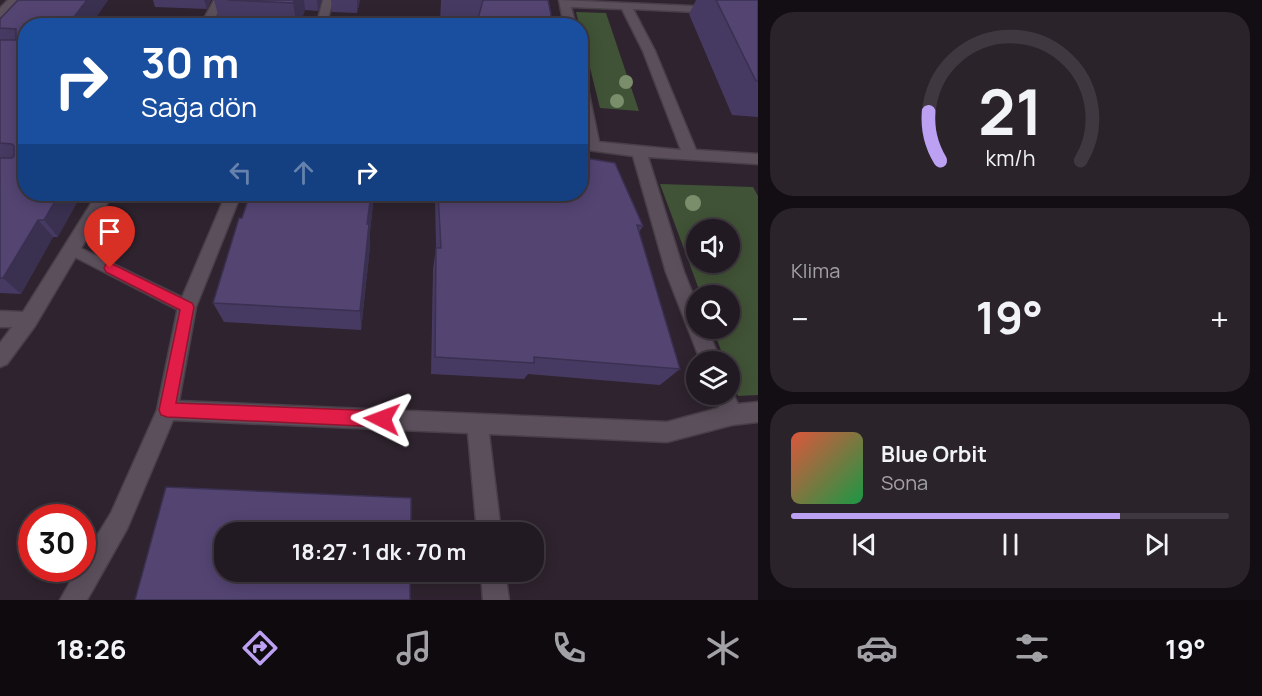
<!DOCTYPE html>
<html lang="tr">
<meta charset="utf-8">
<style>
:root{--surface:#221a22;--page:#2a232a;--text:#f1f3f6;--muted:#a2a1a5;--line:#3f3840;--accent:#bca0f2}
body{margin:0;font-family:Manrope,sans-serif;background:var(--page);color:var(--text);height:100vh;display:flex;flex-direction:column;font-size:22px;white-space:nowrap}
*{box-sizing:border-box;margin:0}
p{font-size:20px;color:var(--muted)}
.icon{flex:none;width:33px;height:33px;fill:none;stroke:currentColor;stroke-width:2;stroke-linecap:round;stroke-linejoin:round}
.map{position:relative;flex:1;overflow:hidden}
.panel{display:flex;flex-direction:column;gap:12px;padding:12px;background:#130e13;width:504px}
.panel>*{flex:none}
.top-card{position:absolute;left:18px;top:18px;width:570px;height:183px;border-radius:24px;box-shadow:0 3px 15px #0003,0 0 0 2px var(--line);background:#1a4fa0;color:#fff;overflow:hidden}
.controls{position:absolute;left:686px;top:219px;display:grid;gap:12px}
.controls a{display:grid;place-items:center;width:54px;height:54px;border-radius:50%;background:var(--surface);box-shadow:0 3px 15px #0003,0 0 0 2px var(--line);font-size:30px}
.speed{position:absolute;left:18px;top:504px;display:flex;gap:12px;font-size:30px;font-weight:700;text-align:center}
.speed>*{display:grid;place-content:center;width:78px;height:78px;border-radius:50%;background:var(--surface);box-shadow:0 3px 15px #0003,0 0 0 2px var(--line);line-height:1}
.speed .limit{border:9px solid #d22;background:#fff;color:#111}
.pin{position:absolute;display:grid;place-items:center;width:51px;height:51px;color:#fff;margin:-62px -26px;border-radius:50% 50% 50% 0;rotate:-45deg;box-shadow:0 0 6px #0007}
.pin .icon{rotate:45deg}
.me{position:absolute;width:66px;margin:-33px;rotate:273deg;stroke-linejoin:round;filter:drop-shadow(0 0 4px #0008)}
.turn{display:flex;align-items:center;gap:21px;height:126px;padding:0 24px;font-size:27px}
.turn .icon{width:78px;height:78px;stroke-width:2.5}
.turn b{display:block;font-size:42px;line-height:51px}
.lanes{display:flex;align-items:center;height:57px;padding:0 24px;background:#0003;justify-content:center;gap:30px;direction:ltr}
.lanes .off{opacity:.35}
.big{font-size:45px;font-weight:700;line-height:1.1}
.panel .card{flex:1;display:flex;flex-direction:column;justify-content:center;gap:9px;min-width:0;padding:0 21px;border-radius:24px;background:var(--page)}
.panel .dial{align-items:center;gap:0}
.dial svg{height:156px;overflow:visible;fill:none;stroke:var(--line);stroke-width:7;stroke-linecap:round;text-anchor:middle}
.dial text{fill:var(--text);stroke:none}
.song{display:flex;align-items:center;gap:18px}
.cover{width:72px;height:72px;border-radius:9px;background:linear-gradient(135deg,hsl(10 70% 55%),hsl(140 70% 35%))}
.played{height:6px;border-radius:3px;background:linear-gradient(90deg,var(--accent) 75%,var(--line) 75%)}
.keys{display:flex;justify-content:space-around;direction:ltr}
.heat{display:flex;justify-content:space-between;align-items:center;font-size:33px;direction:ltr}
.trip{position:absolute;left:214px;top:522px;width:330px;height:60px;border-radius:24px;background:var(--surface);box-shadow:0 3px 15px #0003,0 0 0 2px var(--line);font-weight:700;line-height:60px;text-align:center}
.tabs{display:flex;height:96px;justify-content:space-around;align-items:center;background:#0e0a0e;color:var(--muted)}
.tabs .icon{width:42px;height:42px}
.tabs .current{color:var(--accent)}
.tabs b{font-size:27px;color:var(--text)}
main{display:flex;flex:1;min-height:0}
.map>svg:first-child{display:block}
.green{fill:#415336;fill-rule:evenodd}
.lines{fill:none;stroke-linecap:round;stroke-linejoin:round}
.service-casing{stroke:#483f48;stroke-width:3}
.minor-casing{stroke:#483f48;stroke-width:3}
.service{fill:#5b4f5b;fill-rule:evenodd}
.minor{fill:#5b4f5b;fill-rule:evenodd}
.tree{fill:#7a8e6b}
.wall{fill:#473a62}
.shaded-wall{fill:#3a3050}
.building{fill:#534472;stroke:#3a3050;stroke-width:1.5}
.route{fill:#e11d48;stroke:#92132f;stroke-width:1.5}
</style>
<main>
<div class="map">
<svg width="758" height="600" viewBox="0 0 758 600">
<rect width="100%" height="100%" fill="#2e232e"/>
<!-- green -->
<path class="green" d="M576,12L606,13L639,111L600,108Z
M660,184L753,187L758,196V395L738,396L729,373V362L725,361L713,329L729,328V296L701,295ZM696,230H729V262H696Z"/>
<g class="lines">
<defs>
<path id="service" d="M323,0H333L326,26H316Z
M72,244L192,302L195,307L192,312L187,313L182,312L67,253L65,249L67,245Z"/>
<path id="minor" d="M8,0H19L4,16L0,17V8Z
M214,0H224L211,26H200Z
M559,0L758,9V15L633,9L655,51L696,150L758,154V164L648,157L684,272L696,302V328H707L721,362H701L666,272L633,156L580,149V139L584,140L580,119V75L586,79L599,142L681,150L643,51L622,9L571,7L576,26H564Z
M97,194H113L35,326L7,364L0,367V343L12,327H0V311L23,312Z
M226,194H241L196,307L179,401L667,422L719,408L714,394H729V386L738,404L758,402V422L732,425L667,442L489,434L501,532H477L468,433L173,420L127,529L87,600H60L78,568H82V560L111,513L157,410L178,307Z
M481,572H505L509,600H483Z"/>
</defs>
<!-- service casing -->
<use href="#service" class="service-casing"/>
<!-- minor casing -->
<use href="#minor" class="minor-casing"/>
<!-- service -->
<use href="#service" class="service"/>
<!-- minor -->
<use href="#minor" class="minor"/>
</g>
<!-- trees -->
<g class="tree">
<circle cx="626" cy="82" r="7"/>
<circle cx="617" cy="101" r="7"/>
<circle cx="693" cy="203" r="8"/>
</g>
<!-- wall -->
<path class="wall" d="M108,0L90,26H26L58,237H53L21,294L0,293V19Z
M153,0H211L207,9L155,7Z
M214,0H322L318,11L305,10L299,26H221Z
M331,0H360L357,13L332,12Z
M441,0H548L476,24L440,22Z
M696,0H758V117L732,115L689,14Z
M250,194H374L370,232V247L361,330L224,322L213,303Z
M435,194H580L643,226L639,232L680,369L660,385L528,374L524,379L431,374L433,269L436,248Z"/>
<!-- shaded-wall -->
<path class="shaded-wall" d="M87,0H108L90,26H67Z
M204,0H211L207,9Z
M295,0H304L305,10L299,26H297L293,3Z
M317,0H322L318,11Z
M357,0H360L357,13Z
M59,194H82L58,237L44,220Z
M371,194H374L370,232V247L361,330L360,311L367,224Z
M38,220L53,237L21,294L3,278Z"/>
<!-- building -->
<path class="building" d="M18,0H87L67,26H26V194H59L44,220H38L3,278H0V158H12L14,156V146L12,144L0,143V40H16V29L0,28V19Z
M228,0H295L293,3Z
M483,0H548L551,14L550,26H476Z
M716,0H758V81H756Z
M580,157L615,163L643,226L637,225L680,369L534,357V363L435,357L436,248H441L438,194H580Z
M250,194H371L367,224H369L360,311L213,303L239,218H242Z
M166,487L411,498V532H225V572H410V600H135Z"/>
<!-- route -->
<path class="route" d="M110,263L192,303L194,307L176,403L382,411L387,414L390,419L387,425L382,427L167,417L161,415L159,410L180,310L106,272L104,268L106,264Z"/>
</svg>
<div class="controls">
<a><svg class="icon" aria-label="sound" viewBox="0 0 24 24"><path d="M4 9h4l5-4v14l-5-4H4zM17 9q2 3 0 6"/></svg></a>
<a><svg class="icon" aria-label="search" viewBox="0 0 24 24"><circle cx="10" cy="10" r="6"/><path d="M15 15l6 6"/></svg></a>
<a><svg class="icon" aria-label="layers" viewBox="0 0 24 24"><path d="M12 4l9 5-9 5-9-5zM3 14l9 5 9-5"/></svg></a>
</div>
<div class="speed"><div class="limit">30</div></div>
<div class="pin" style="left:110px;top:268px;background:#d93025"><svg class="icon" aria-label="arrive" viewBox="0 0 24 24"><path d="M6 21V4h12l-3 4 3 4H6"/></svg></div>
<svg class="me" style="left:382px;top:419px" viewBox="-20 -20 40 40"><path d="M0-17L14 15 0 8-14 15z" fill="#e11d48" stroke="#fff" stroke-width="4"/></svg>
<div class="trip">18:27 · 1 dk · 70 m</div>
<div class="top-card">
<div class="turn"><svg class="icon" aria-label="right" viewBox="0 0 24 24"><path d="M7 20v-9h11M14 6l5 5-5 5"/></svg><div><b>30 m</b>Sağa dön</div></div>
<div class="lanes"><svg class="icon off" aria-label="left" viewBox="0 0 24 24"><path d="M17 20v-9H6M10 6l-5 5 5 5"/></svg><svg class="icon off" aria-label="ahead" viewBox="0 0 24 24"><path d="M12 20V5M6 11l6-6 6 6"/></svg><svg class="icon" aria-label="right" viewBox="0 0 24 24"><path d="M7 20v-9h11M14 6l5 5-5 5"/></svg></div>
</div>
</div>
<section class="panel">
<div class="card dial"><svg viewBox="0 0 100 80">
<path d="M14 69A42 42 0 1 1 86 69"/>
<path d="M14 69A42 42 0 0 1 8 44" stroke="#bca0f2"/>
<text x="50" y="56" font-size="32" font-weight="700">21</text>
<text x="50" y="72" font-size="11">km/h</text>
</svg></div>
<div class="card"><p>Klima</p>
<div class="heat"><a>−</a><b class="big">19°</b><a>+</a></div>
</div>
<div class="card">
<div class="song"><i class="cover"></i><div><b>Blue Orbit</b><p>Sona</p></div></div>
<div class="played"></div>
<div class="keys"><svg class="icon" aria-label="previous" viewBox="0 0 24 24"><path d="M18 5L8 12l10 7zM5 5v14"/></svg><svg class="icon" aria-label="pause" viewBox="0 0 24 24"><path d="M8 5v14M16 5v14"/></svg><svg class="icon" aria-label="next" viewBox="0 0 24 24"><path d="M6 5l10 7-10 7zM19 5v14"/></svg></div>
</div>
</section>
</main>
<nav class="tabs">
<b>18:26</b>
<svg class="icon current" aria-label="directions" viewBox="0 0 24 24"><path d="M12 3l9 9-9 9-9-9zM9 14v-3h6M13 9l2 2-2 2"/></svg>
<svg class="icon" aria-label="music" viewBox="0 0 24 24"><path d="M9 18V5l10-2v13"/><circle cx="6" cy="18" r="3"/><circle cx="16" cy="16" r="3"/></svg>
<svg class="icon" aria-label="phone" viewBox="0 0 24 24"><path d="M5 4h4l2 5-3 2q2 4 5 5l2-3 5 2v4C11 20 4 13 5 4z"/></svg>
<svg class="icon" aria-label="climate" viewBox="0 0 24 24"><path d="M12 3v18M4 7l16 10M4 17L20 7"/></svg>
<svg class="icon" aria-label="car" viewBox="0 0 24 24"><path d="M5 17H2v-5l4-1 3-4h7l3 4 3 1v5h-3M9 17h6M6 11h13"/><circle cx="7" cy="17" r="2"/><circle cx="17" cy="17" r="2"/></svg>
<svg class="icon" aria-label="filters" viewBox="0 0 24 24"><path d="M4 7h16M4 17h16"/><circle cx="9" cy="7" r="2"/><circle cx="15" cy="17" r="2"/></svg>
<b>19°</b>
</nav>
